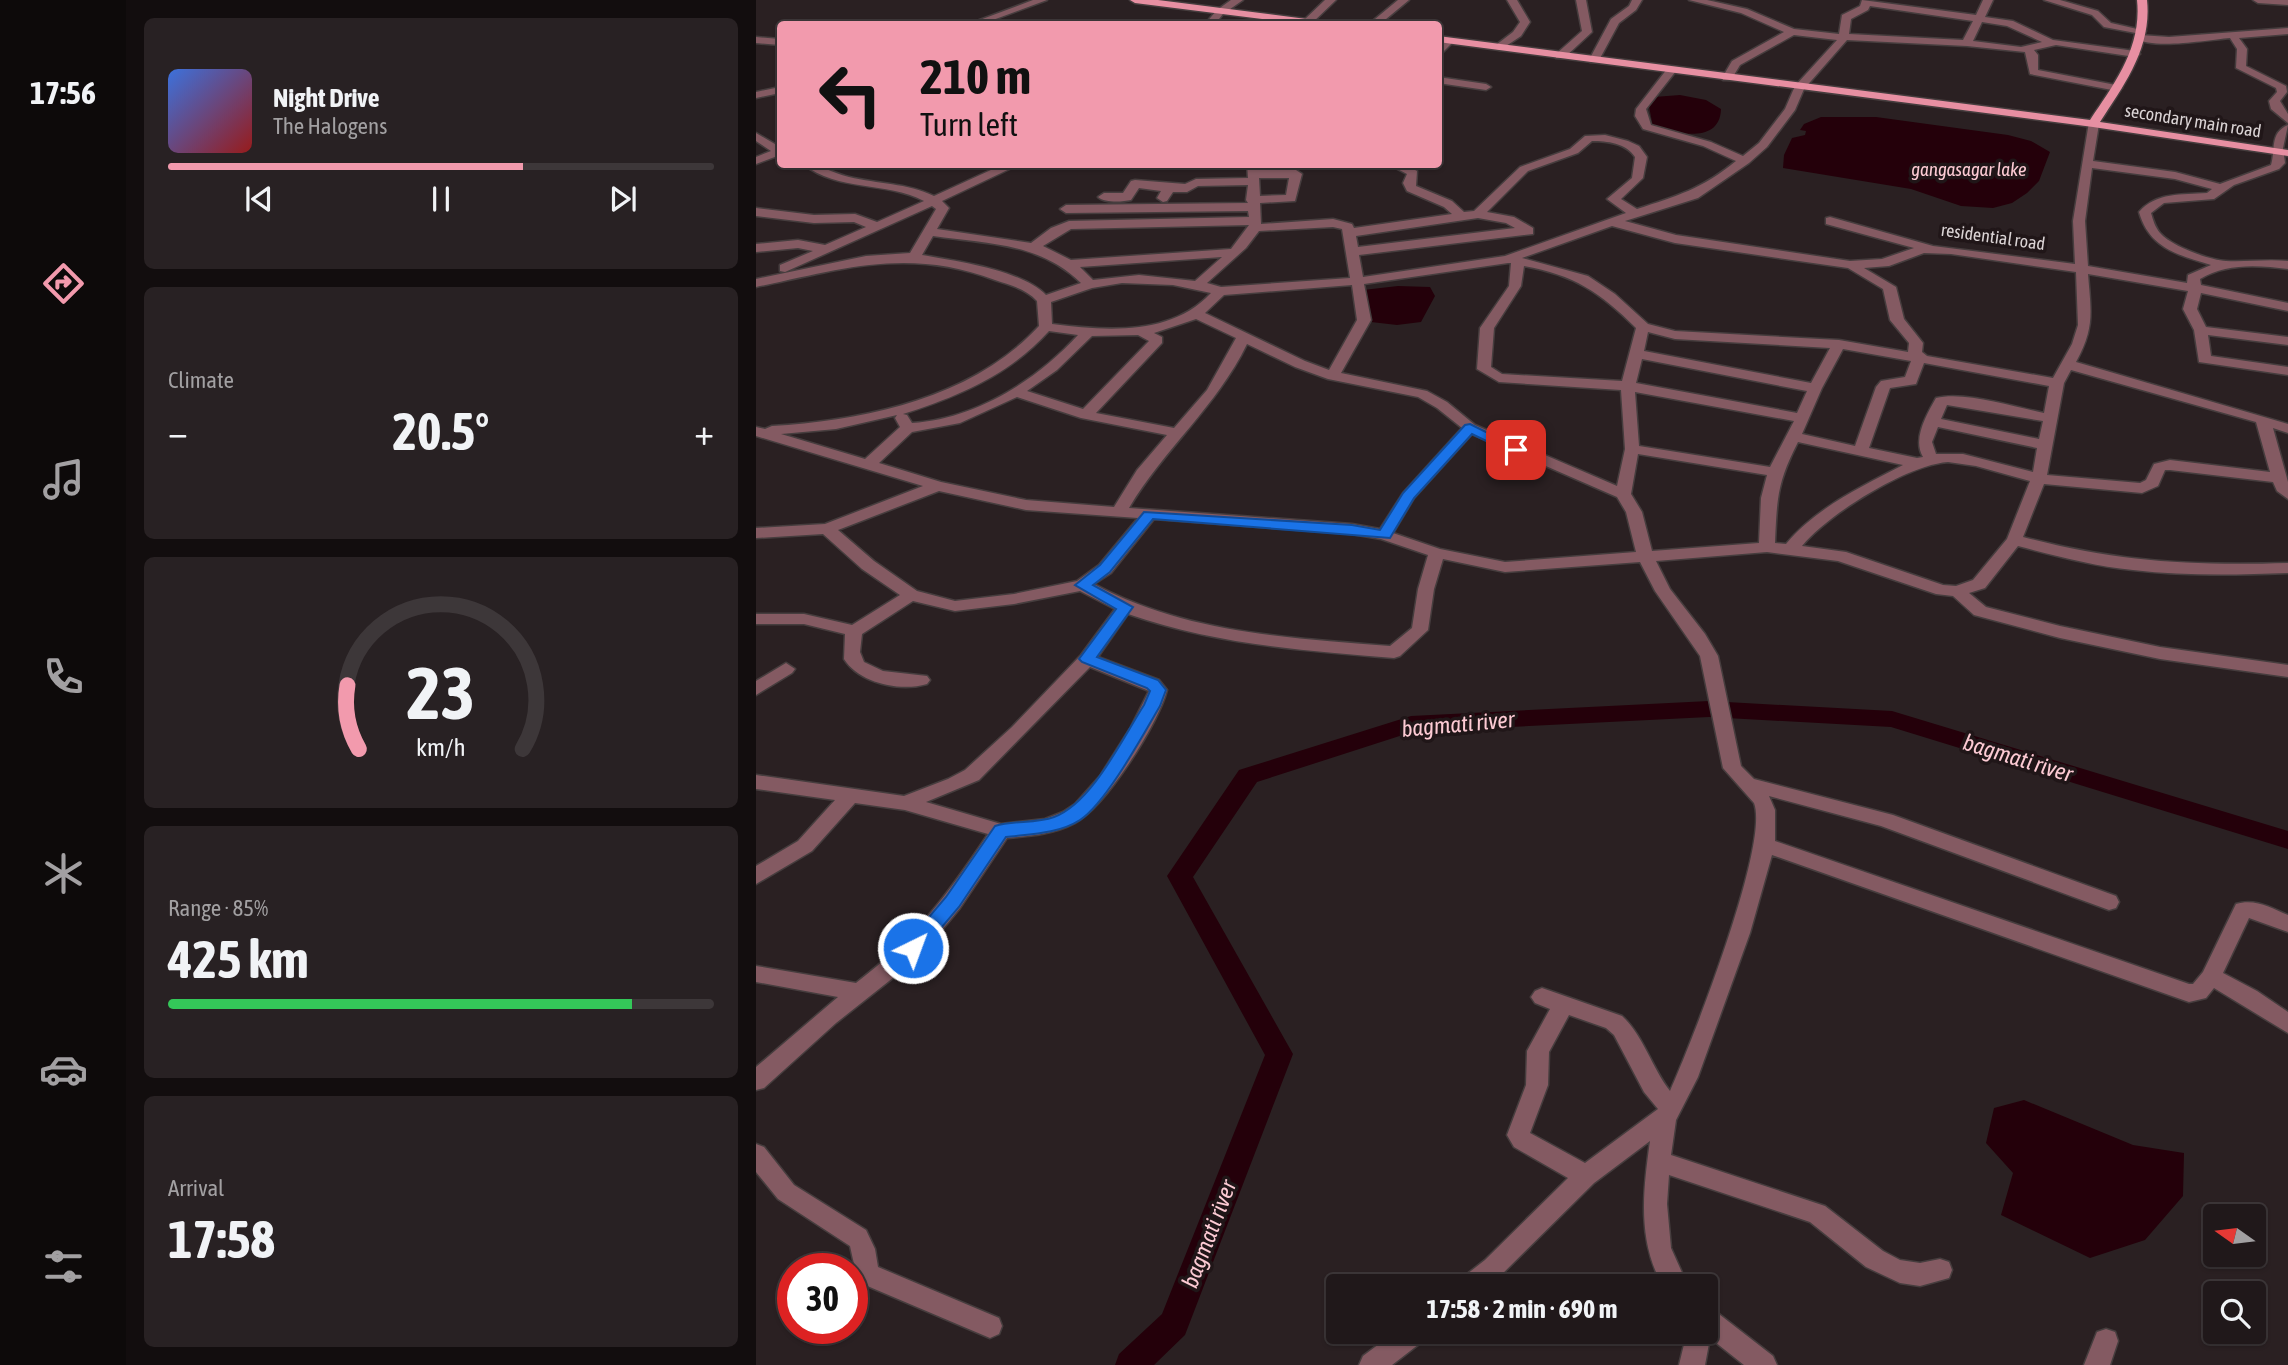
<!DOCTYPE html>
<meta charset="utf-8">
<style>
:root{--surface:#20181a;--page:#282123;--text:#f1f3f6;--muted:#a2a0a2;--line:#3d3739;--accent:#f29aad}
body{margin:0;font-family:"Asap Condensed",sans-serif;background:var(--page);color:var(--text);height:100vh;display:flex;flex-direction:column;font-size:26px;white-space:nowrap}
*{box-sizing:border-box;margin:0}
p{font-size:23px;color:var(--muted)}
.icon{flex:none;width:38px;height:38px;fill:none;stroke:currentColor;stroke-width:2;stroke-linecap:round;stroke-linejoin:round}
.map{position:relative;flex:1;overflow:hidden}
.sheet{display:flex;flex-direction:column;gap:18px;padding:18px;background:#120d0e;width:630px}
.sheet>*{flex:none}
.banner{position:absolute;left:21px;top:21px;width:665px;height:147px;border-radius:7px;box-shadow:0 2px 5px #0004,0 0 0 2px var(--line);background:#f29aad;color:#111;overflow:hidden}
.needle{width:46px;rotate:284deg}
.buttons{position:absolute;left:1447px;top:1204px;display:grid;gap:14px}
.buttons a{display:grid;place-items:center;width:63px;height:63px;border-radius:7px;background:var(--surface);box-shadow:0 2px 5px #0004,0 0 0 2px var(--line);font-size:35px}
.speed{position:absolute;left:21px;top:1253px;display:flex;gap:14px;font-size:35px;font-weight:700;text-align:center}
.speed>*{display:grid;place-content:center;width:91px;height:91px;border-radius:50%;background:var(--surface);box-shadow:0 2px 5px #0004,0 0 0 2px var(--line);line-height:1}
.speed .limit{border:10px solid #d22;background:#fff;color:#111}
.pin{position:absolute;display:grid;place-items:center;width:60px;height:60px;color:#fff;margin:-30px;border-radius:14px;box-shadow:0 4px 10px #0006}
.me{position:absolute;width:77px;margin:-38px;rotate:42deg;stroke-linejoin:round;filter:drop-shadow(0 0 5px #0008)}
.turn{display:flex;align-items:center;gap:24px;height:147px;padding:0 28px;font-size:32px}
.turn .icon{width:91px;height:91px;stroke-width:2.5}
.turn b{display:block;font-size:49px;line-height:60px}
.big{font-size:52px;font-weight:700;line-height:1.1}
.sheet .tile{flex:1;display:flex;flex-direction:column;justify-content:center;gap:10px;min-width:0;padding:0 24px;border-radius:10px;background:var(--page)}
.sheet .dial{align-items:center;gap:0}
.dial svg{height:182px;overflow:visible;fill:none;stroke:var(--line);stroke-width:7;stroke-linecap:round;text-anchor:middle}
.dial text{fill:var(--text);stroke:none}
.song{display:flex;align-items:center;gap:21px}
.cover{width:84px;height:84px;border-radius:10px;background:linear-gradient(135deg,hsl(220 70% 55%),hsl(0 70% 35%))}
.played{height:7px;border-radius:4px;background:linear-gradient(90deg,var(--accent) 65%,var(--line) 65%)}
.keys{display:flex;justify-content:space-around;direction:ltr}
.heat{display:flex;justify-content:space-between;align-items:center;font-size:38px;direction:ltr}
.charge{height:10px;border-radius:5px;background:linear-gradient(90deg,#34c759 85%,var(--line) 0)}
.trip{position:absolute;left:570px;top:1274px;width:392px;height:70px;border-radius:7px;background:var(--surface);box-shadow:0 2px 5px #0004,0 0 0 2px var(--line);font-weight:700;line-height:70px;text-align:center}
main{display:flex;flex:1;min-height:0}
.tab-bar{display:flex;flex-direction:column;width:126px;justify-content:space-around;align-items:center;background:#0d0a0a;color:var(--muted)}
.tab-bar .icon{width:49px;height:49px}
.tab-bar .selected{color:var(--accent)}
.tab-bar b{font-size:32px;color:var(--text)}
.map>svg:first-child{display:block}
.water{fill:#24000a}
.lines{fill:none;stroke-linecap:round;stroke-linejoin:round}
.river{fill:#24000a;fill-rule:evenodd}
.minor-casing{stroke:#463d3e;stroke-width:3}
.major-casing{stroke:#463d3e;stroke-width:3}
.minor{fill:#845a62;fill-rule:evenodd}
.major{fill:#e78fa2;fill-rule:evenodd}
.route{fill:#1a73e8;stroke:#114b97;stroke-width:2}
.labels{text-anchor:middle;stroke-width:7;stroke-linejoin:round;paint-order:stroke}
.far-street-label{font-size:18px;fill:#dad3d4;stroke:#201618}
.far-water-label{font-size:19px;font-style:italic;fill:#fdcbd4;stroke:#201618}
.water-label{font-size:23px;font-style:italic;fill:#fdcbd4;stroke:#201618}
</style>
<main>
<nav class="tab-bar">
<b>17:56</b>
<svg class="icon selected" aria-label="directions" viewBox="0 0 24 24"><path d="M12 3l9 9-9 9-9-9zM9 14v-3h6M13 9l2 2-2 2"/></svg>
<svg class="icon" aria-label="music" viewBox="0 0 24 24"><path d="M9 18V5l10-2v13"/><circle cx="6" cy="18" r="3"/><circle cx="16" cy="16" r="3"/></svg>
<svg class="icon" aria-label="phone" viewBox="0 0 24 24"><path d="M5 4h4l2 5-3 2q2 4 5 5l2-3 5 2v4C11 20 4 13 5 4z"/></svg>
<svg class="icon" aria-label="climate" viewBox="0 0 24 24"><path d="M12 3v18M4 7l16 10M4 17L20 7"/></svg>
<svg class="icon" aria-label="car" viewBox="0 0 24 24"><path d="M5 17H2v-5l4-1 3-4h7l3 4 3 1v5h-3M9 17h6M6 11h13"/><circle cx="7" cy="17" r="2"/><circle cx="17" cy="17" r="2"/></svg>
<svg class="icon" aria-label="filters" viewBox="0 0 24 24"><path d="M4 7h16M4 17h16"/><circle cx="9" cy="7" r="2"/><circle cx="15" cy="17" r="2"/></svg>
</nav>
<section class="sheet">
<div class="tile">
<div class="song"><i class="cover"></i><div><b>Night Drive</b><p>The Halogens</p></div></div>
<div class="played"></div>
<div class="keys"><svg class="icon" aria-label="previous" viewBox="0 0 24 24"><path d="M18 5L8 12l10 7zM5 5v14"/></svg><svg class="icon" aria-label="pause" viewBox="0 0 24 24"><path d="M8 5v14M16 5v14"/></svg><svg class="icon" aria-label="next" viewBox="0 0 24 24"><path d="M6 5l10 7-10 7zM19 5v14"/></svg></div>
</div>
<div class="tile"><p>Climate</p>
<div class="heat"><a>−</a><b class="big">20.5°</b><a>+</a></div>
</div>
<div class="tile dial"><svg viewBox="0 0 100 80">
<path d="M14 69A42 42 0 1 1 86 69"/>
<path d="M14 69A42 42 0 0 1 9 41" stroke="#f29aad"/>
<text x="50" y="56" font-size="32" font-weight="700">23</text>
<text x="50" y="72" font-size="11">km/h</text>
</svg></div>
<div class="tile"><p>Range · 85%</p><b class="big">425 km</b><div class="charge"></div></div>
<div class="tile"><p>Arrival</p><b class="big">17:58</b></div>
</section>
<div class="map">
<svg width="1532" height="1365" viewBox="0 0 1532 1365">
<rect width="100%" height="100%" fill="#2a2022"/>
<!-- water -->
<path class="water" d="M924,95L950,100L965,109C964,145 919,133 897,127L892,101L898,97Z
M1065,117H1120L1252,135L1275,141L1294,152L1283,181L1271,193L1256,203L1237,208L1205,206L1155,189L1027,168L1028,155L1036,138L1049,135L1050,131L1044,130L1048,124Z
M642,286L674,287L679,296L665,322L641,325L615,322L607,313V290Z
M1268,1100L1377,1145L1428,1153L1427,1196L1389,1240L1334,1258L1245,1215L1257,1173L1230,1143L1238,1108Z"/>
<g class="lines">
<!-- river -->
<path class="river" d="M953,701L1136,711L1532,831V849L1135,727L953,717L656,732L501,782L437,877L537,1054L429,1335L398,1365H359L363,1354L406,1314L509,1055L411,876L483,770L655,716Z"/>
<defs>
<path id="minor" d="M277,0H291L226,24H213Z
M475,0H487L467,14L459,24H449L461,10Z
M569,0H580L555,24H547V21Z
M642,0H653L624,24H613Z
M751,0H761L774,22L765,36L744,50L740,49V45L757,32L764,22Z
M820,0H830L836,32L808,58H800V54L826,31Z
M876,0H886L880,10L863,23L842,62H834L833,60L855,19L873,6Z
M933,0H951L991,9L1038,29L1083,34L1086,15L1104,6L1106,0L1220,15L1227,0H1237L1229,17L1257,21L1297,40L1379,51L1384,54L1379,57L1300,45L1278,50L1282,55V70L1365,86L1366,88L1361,91L1274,74L1269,52L1211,46L1091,40L1048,89L1039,110L1011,147L993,163L942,198L869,221L920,235L1094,261L1126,259L1158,248L1070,224V218L1074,217L1177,246L1319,264L1317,221L1333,122L1343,124L1337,161L1419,172L1464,184L1515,165C1520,150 1513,133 1532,125L1527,148L1529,163L1523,169L1478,185L1458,199L1408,203L1395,213C1397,220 1399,227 1404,233C1415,246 1453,260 1470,261C1491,262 1511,259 1532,261V269C1502,265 1470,263 1444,279L1445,285L1532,303V311L1445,293L1441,309L1450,327L1532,337V345L1452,335L1455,356L1532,367V375L1443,362L1438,330L1427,309L1432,291L1332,274C1335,312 1339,327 1320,362L1532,424V433L1517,428L1532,482V499L1521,491L1517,482L1414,470H1409L1402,486L1386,493L1288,484L1267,537C1362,562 1435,566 1532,563V573C1480,575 1428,576 1377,570C1338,566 1300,556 1262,546L1229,588L1213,593L1230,607L1304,626L1404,647L1532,665V677L1404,659L1304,638L1218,615L1197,596L1180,594L1082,561L1011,552L900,561L914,589L949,634L962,656L985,766L998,779L1137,815L1360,896L1363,902L1360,908L1353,910L1125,826L1013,796L1019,810V841L1433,984H1437L1447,972L1480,904C1499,898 1515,908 1532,915V932L1493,918L1467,973L1501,991L1532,1012V1033L1458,988L1450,998L1433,1002L1016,855L994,933L942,1077L920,1120L915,1155L1069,1206L1127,1251L1144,1260L1164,1263L1184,1259L1193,1262L1196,1270L1193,1278L1164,1286L1144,1283L1110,1267L1054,1222L913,1175L911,1204L915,1248L932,1286H907C881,1241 887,1191 894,1141L838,1183L734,1286H703L706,1278L729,1260L812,1178L758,1147L751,1135L770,1085L771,1051L794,1009L779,1003L775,997L779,991L786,988L866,1016C887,1035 896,1068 914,1091C935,1044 1014,844 998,803L967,768L944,656L899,591L884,562L749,572L687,559L678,589L672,630L644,656L638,658C548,651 458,644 372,614L342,657L403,680L411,690C403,723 350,806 319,823C299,834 274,836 251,838L204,908L176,942L152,966L80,1023L8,1088L0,1090V1067L82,997L0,982V966L100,983C161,936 190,897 232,834L149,810L99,803L56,851L0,884V866L42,841L79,800L0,789V775L148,796L192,779L209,770L256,727L325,655L359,609L324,591L258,604L199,611L157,601L106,634L104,652L108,662L127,671L171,676L174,680L171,684C144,692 103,683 88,659L89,634L48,624H0V614H48L96,625L144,595L106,569L67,534L0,538V528L69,524L167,486L0,436V427L9,429L16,426C110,420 217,398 283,326L281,301C270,289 254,285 239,280C152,247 86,269 0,287V279L110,256L154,253L180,209L176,206L29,272L24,271V265L57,251L42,248L0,252V244L42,240L69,245L110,227L98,222L58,223L0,216V208L58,215L99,214L121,222L168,201C130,181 82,192 47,164C66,164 75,173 93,177C122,184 151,183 178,196L248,164H264L186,201L193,208L181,229L275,243L295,228L313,221L493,217L492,211L310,213L304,209L310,205L492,203L490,200L492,185L442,186L431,192H417L411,201L407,202L401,198L405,191L383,188L375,200C366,202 349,203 342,197L348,193H367L375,181L379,180L429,184L440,179L492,178L491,164H503V170H540L546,174L539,201L504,203L505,224L577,219L596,224L598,228L696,214L688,207L651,191L647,183L651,174L632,164H648L661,171L660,186L696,201L708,212L718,211L764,167L814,149L829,136L849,135L872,141L883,146L891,157L887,178L865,199L881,209C921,196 946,189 980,161L947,146L887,129L879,116L880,109L911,69L920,71L890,109L895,125L955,142L987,156L1003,143L1029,109L1039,86L1081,40L1038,35L984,65L975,80H967L966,78L976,61L1028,32L985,13ZM1114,6L1217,21L1207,40L1093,34L1095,19L1112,10ZM1226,22L1251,26L1286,42L1265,47L1217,41ZM836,141C851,141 870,143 879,157L876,178L851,199L870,213L749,256L607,277L603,255L777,234V228L758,217L731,212L772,171L822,153ZM1336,168L1419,179L1456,189L1451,193C1426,195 1400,192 1383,212C1393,248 1422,255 1455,265L1432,275L1431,283L1332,266L1329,221ZM503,178H533L530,195L504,196ZM722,218L750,223L759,228L602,247L600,236ZM493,225L475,249L315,260L287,246L315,229ZM856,226L919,243L1092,268L1127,289L1134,320L1153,343L1152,352L1083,340L919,331L892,324L859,294L832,276L766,258ZM577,227L586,229L594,278L465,287L451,283L490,248L503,231ZM177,236C231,244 283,242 325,283L290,295C266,270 200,261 166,255ZM1168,253L1195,254L1320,272L1322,325L1316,344L1297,378L1171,356L1166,352L1167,343L1148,319L1140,287L1108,268L1133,266ZM466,257L439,281L383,275L337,280L324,267ZM752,263H755L753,286L724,328L721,369L743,382L865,390L869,449L861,486L719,425L691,402L671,391L585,373L615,320L608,284ZM768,266C818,275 844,292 880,328L866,381L746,374L735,367L738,328L765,286ZM366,283L417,285L455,293C415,336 351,331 296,324L295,302L336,288ZM596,285L601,320L573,370L549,361L449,313L468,295ZM440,319L480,338L451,390L418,428L340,413L406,343V337L398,333ZM293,331L322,335C280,381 219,419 156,423L151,415L147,414C203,396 253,375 293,331ZM892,332L919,339L1074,348L1055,383L888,351ZM382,335L393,341L327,409L271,391L301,370L336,336ZM491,344L539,367L572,379L662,397L681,408L706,428L647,493L624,529L596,524L373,508C408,449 461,406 491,344ZM1087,349L1155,361L1149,377L1125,381L1120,387L1099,446L1046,434L1066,388ZM886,359L1051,391L1041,413L880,383ZM1168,363L1293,386L1288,413C1258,407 1209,391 1180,398C1171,414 1156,439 1167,457L1161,458L1113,448L1134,388L1160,384ZM1315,370L1500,422L1514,472L1414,460L1398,464L1390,480L1384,483L1291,475L1308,383ZM879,392L1038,421L1014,467L883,446ZM261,397L325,418L411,435L381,470L358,507L270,500L185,482L123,463L156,432L204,423ZM1191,405L1287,421L1283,439L1185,419ZM141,415L139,418L144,427L109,459L25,434L80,429ZM1182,427L1281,448L1277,472L1207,454H1180L1176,442ZM716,434L861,497L870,512L880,552L749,562L684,549L637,533L658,498ZM1042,442L1147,465C1105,487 1061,507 1030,544L1019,543C1021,498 1021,483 1042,442ZM882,454L1011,475L1005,498L1003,543L896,551L886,512L875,494ZM1192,462L1220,466L1274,481L1251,539L1217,580L1200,586L1187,585L1090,552L1046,546C1072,514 1151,465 1192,462ZM183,491L270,510L382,518L343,565L321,581L258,594L199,601L161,591L118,561L82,530ZM398,519L596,534L625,539L672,555L662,589L656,628L634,646C533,638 429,633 338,584L355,573ZM334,667L393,691L375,727L344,776L319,804L307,812L289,819L245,824L170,802L223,780ZM813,1015L850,1028L858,1035L888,1092L902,1109L829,1163L774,1133L792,1085L793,1052Z
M1288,0H1304L1342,11L1355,23L1390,31L1385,34L1348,27L1336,15Z
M1497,0H1532V5L1502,3Z
M1532,28V34L1483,38L1491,49L1490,66L1530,86L1531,92L1524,101L1532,114V123L1515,109L1513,101L1521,92L1520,88L1480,68L1481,49L1474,38C1451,40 1397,50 1379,38L1384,35L1413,37Z
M0,37L24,39V45L0,43Z
M690,38L699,40L682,57V47Z
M682,77L730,84L735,87L730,90L682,83Z
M24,87V93L0,98V92Z
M0,133L24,147V155L0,164V157L15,151L0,141Z
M30,663L39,669L36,673L0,695V681Z
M0,1144L8,1147L38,1185L110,1230L119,1249L122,1267L243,1318L246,1326L243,1334L234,1338L102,1282L94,1246L22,1199L0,1172Z
M950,1307L959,1311L1017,1356L1021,1365H988L954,1338L949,1365H923L931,1332H950Z
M1350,1329L1359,1332L1362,1341L1354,1365H1328L1341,1332Z
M639,1332H670L667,1341L636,1365H603L607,1356Z"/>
<path id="major" d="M374,0H402L566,21L571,24H547L379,3Z
M1381,0H1391C1396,47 1369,84 1344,122L1532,150V156L1337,127L682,42V36L1334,120C1359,83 1386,47 1381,0Z"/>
</defs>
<!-- minor casing -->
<use href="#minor" class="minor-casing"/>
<!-- major casing -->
<use href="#major" class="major-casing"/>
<!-- minor -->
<use href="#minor" class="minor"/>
<!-- major -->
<use href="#major" class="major"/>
</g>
<!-- route -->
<path class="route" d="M714,424L766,450L764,453H755L716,434L658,498L634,538L397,519L354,572L337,585L377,607L341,657L402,680L410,690L404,706C387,735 350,803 324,820C302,834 274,834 250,837L203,907L164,953L157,955L151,953L148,948L151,943L190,897L239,826C258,820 279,824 298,817C336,803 366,739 388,705L394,691L391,688L326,662L323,659L360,609L319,585L344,565L388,512L596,525L624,530L647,493L709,425Z"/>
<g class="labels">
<!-- far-street labels -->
<g class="far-street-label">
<text transform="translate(1437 121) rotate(9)" y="6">secondary main road</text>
<text transform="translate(1237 237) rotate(8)" y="6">residential road</text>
</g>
<!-- far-water labels -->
<g class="far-water-label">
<text x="1213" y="176">gangasagar lake</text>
</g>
<!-- water labels -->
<g class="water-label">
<text transform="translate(702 724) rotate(-5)" y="8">bagmati river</text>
<text transform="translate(1262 758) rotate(17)" y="8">bagmati river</text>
<text transform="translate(453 1234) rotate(-69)" y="8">bagmati river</text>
</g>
</g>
</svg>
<div class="buttons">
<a><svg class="needle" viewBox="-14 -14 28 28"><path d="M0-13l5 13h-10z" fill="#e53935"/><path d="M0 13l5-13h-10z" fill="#a2a0a2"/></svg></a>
<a><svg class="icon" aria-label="search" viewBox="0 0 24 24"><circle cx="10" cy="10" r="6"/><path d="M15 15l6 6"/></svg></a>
</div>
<div class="speed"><div class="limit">30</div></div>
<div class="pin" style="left:760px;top:450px;background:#d93025"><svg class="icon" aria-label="arrive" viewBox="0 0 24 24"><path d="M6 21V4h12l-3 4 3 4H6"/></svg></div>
<svg class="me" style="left:157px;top:948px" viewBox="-20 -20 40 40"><circle r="17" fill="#1a73e8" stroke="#fff" stroke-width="3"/><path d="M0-11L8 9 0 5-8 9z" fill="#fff"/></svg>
<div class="trip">17:58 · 2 min · 690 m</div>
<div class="banner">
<div class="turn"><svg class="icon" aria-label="left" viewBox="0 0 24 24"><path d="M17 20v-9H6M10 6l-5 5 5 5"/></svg><div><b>210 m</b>Turn left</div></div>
</div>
</div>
</main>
